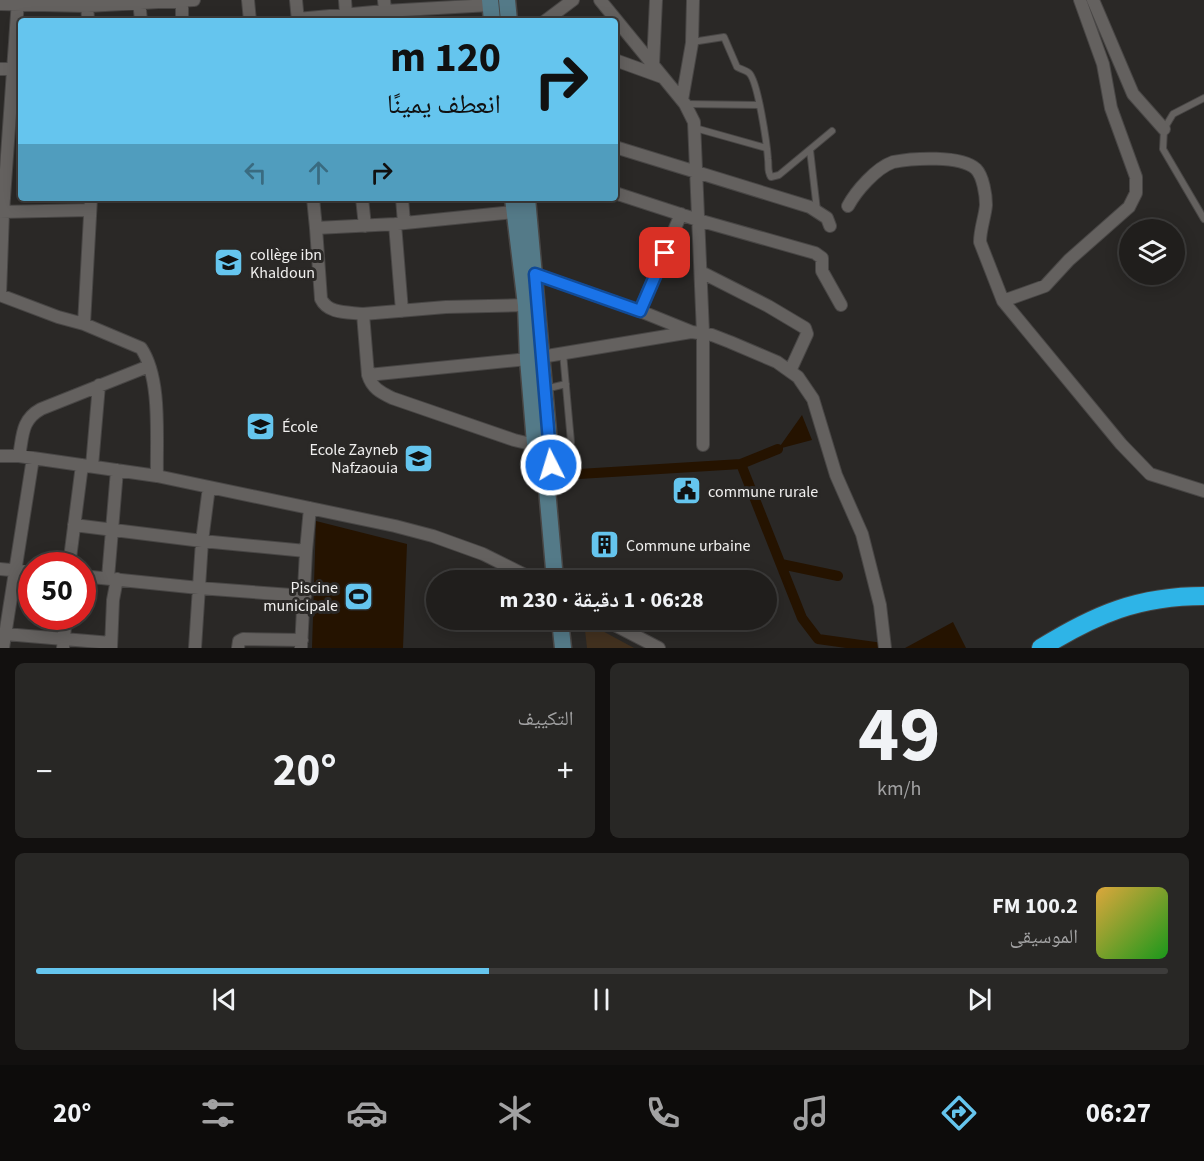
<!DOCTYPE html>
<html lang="ar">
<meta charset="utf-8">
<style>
:root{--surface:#201e1c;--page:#282725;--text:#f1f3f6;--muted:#a2a2a3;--line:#3d3c3b;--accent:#65c5ee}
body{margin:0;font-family:"Source Sans 3","Noto Naskh Arabic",sans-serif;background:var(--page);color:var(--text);direction:rtl;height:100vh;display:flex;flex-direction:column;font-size:22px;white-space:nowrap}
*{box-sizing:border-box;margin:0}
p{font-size:20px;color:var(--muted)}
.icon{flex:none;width:33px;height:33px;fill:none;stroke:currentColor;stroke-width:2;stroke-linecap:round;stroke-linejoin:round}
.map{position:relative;height:648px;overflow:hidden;direction:ltr}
.details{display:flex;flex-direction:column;gap:15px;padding:15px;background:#12100f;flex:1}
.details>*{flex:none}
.guide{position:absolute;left:18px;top:18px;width:600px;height:183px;border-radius:6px;box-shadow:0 3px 15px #0003,0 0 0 2px var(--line);direction:rtl;background:#65c5ee;color:#111;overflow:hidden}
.tools{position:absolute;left:1119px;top:219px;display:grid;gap:12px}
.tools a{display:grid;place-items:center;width:66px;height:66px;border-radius:50%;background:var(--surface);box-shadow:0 3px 15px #0003,0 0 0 2px var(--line);font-size:30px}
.speed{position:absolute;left:18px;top:552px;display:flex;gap:12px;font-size:30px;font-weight:700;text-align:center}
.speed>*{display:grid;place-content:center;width:78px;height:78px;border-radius:50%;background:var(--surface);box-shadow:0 3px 15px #0003,0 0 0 2px var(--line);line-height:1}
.speed .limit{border:9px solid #d22;background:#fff;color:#111}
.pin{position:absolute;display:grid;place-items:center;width:51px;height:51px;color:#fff;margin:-26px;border-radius:12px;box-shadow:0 3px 9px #0006}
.me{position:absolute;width:66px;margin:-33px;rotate:355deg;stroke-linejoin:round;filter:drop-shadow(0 0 4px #0008)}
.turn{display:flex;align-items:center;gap:21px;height:126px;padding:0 18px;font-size:27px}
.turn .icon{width:78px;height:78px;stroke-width:2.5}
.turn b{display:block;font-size:42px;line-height:51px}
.lanes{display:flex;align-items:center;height:57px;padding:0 18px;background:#0003;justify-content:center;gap:30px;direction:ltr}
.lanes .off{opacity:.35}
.big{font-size:45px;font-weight:700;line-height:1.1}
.details .card{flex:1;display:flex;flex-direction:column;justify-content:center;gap:9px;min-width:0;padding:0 21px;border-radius:9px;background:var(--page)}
.details .dial{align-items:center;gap:0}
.dial b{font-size:78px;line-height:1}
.song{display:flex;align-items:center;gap:18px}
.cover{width:72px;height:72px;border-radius:9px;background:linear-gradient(135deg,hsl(40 70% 55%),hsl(120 70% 35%))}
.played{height:6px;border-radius:3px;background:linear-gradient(90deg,var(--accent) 40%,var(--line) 40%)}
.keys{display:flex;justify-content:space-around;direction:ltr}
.heat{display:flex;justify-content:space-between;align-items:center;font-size:33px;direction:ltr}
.details .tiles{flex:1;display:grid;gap:15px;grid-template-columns:1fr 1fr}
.card:last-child{grid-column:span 2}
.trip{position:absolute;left:426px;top:570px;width:351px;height:60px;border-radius:30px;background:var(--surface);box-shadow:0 3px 15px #0003,0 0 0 2px var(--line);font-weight:700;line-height:60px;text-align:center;direction:rtl}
.tabs{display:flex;height:96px;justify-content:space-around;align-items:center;background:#0d0c0b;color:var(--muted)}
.tabs .icon{width:42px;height:42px}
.tabs .on{color:var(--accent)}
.tabs b{font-size:27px;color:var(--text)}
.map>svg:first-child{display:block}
.green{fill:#42311f}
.water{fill:#251300}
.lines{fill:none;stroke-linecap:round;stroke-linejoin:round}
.canal{stroke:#251300;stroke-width:10}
.lane-casing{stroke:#484645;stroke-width:8}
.street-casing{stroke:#484645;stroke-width:14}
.secondary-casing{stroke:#484645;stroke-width:19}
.highway-casing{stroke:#484645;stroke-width:20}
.lane{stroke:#64615f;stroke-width:6}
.street{stroke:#64615f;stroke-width:12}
.secondary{stroke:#547a88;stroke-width:16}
.highway{stroke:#2eb4e7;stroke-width:18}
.route-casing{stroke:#114b97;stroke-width:15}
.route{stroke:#1a73e8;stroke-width:10}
.labels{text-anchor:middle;stroke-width:6;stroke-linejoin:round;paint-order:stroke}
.poi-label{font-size:16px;fill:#f0efee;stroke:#2a2826;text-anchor:start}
</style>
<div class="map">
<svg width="1204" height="648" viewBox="0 0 1204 648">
<rect width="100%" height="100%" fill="#2a2826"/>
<!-- green -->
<path class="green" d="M584,621L634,648H587Z"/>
<!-- water -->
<path class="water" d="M802,415L812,440L778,449Z
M316,521L407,544L403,648H312Z
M953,622L966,648H905Z"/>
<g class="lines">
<!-- canal -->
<path class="canal" d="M741,464L802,618L818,639L882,648
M579,474L741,464L778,449
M781,564L838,576"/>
<defs>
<path id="lane" d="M692,42L724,37L737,67C740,69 746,70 749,73C758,81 767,145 768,159C769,166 767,171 771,177L779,175L832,131
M1204,98L1173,114L1164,129L1163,149L1204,219
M686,104L759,105
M695,128L766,148
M810,150L817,210
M563,353L571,442
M545,389L566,384"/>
<path id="street" d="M87,0L88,21
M139,0L141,21
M248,0L250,21
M296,0L298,21
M345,0L346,14
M384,0L386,21
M600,0L685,104L694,122L703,333V445
M1093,0L1133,94L1164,129
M0,4L87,6L194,0
M297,19L385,11L490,5
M182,21V0
M545,21L573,0
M615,60L662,77
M653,65L656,0
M0,69H21
M682,100L692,43L693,0
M615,147L810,207L827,218L830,226
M615,193L698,220L815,253L822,258V271L841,305
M313,198L316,228
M362,198L365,226
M402,198L404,223
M848,206C856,191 876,168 893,162C913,158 961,155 976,169C983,176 986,195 986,205C985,217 980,229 980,242L1003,301L1121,444L1150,474L1204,491
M0,212L90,210
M395,224L402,311
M701,272L768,306L805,328L807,334L790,371
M535,274L640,311L692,332L712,335L730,342L777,362L798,377L813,399L836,475L862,534L880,605L885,648
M0,295L58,317L84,324L141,348C162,379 156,439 157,476L395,526L433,536L483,554L535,580
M0,295L3,212L18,0
M1003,301L1045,286L1069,260L1129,207L1136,193V177L1111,108L1103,64L1080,0
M526,305L446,307L363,314L368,375C372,388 380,392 392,398L514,440L535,445
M640,311L681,214
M363,314C348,312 328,314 321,299L316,228L395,224L514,212
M84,324L91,198
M541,357L691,332
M368,375L528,359
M0,456H19L157,476
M19,456C23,436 21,420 41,409L149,366
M92,466L99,385
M74,525L202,541L306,551L301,648
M306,551L310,508
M69,566L82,465
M0,569L32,572
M82,576L199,588L305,596
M108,578L117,470
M605,620L659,648
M5,634L111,643
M3,648L33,458
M63,648L66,616
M111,648L113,600L117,579
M195,648L202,541L209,487
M238,648L239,641L243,639L302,640"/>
<path id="secondary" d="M490,0L492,21
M507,0L509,21
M513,198L526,305L528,359L537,467L546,488
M527,198L551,465L547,489L555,580
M560,620L563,648"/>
<path id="highway" d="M1041,648C1096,614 1139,596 1204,596"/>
</defs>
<!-- lane casing -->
<use href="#lane" class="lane-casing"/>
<!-- street casing -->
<use href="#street" class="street-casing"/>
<!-- secondary casing -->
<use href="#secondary" class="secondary-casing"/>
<!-- highway casing -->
<use href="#highway" class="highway-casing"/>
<!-- lane -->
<use href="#lane" class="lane"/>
<!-- street -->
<use href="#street" class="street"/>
<!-- secondary -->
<use href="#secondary" class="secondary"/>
<!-- highway -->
<use href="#highway" class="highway"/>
</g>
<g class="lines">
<defs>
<path id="route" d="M551,465L535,274L640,311L665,253"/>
</defs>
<!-- route casing -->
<use href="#route" class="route-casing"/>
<!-- route -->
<use href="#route" class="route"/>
</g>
<!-- icons -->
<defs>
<symbol id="university-square" viewBox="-11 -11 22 22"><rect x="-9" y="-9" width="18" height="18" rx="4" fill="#65c5ee" stroke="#2a2826"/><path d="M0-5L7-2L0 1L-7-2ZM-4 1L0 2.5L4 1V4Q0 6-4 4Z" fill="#111"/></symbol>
<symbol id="school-square" viewBox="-11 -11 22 22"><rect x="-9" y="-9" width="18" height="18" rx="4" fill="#65c5ee" stroke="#2a2826"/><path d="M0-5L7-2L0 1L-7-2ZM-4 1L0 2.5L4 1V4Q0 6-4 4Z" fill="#111"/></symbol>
<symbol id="civic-square" viewBox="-11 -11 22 22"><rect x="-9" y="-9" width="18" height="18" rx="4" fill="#65c5ee" stroke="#2a2826"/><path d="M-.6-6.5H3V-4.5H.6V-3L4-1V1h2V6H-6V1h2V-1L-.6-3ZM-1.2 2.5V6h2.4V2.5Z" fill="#111"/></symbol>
<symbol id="building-square" viewBox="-11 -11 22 22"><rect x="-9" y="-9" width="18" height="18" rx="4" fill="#65c5ee" stroke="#2a2826"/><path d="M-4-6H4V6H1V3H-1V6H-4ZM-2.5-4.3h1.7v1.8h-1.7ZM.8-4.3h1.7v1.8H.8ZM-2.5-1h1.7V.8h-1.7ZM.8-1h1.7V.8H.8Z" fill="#111"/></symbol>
<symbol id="stadium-square" viewBox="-11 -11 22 22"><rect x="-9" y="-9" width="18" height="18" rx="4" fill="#65c5ee" stroke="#2a2826"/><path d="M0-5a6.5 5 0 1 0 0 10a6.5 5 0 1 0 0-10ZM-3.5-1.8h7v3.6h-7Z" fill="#111"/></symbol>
</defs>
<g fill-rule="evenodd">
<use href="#university-square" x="212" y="246" width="33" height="33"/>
<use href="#school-square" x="244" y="410" width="33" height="33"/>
<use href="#school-square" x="402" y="442" width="33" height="33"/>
<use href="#civic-square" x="670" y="474" width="33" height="33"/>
<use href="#building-square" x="588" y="528" width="33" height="33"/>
<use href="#stadium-square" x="342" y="580" width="33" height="33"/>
</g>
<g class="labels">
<!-- poi labels -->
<g class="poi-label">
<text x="250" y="260">collège ibn<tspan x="250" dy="18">Khaldoun</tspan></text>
<text x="282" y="432">École</text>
<text x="398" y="455" text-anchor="end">Ecole Zayneb<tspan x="398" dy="18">Nafzaouia</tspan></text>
<text x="708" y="497">commune rurale</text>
<text x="626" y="551">Commune urbaine</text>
<text x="338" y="593" text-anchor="end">Piscine<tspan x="338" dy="18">municipale</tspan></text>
</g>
</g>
</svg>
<div class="tools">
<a><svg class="icon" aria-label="layers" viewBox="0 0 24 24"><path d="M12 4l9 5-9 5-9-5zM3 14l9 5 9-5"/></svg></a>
</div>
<div class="speed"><div class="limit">50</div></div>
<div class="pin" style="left:665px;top:253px;background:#d93025"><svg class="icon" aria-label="arrive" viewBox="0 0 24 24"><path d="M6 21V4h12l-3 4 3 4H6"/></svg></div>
<svg class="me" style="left:551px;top:465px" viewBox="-20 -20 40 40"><circle r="17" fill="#1a73e8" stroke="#fff" stroke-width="3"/><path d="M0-11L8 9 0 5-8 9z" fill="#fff"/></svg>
<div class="trip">06:28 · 1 دقيقة · 230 m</div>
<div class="guide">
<div class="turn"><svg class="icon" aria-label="right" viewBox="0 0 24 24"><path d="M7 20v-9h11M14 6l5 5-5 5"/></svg><div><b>120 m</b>انعطف يمينًا</div></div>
<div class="lanes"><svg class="icon off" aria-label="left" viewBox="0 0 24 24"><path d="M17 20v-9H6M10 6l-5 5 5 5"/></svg><svg class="icon off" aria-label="ahead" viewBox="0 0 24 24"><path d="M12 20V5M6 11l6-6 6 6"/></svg><svg class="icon" aria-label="right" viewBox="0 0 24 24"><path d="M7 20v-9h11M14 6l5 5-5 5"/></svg></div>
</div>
</div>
<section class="details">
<div class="tiles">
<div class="card dial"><b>49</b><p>km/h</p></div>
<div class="card"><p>التكييف</p>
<div class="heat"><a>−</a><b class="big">20°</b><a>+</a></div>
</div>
<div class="card">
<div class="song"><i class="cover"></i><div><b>100.2 FM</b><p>الموسيقى</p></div></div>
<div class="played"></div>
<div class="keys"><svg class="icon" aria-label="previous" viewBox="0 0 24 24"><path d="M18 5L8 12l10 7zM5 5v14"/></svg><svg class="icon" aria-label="pause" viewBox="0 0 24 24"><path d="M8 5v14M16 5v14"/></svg><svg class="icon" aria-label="next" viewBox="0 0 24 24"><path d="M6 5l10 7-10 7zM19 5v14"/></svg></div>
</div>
</div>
</section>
<nav class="tabs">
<b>06:27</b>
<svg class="icon on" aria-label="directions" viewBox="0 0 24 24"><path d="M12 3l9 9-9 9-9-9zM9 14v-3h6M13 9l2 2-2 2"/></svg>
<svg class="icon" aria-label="music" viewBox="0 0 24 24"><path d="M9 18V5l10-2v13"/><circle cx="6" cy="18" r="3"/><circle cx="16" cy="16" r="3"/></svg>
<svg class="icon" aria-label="phone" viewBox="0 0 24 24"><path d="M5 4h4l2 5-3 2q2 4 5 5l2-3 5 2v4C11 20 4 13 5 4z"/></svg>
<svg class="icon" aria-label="climate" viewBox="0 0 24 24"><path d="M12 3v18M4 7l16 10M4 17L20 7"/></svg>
<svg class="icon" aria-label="car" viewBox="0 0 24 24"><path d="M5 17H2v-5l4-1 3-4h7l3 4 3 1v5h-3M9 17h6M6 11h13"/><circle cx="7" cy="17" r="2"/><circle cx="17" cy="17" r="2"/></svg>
<svg class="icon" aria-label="filters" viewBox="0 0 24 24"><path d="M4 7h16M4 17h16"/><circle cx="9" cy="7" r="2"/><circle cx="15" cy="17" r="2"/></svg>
<b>20°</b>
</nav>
